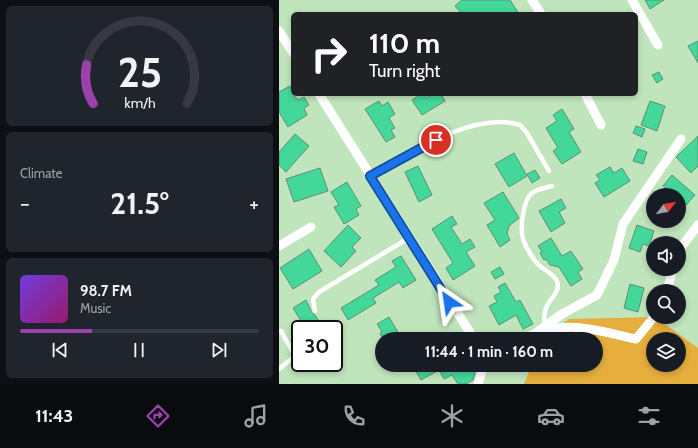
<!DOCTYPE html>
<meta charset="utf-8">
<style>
:root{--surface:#171b24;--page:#20242c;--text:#f1f3f6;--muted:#9ea1a6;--line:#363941;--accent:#9c40ab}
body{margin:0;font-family:Cabin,sans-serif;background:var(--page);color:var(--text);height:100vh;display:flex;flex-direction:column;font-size:15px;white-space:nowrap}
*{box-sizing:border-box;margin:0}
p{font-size:13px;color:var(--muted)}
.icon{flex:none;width:22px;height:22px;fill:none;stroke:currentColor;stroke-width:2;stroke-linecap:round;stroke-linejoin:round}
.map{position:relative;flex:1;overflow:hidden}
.panel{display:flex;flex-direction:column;gap:6px;padding:6px;background:#0d0f14;width:279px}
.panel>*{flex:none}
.guide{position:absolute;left:12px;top:12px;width:347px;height:84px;border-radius:6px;box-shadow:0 2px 6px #0003;background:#202124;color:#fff;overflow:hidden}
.needle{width:26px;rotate:59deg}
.controls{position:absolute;left:367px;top:188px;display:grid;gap:8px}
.controls a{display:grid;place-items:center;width:40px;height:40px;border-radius:50%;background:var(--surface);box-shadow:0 2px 6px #0003;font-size:20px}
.speed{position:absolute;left:12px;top:320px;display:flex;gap:8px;font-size:20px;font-weight:700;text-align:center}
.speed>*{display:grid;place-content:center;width:52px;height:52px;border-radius:50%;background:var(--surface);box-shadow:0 2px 6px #0003;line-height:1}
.speed .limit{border:2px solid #111;border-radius:6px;background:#fff;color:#111}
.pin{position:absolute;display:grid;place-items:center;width:34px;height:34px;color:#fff;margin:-17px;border:2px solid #fff;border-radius:50%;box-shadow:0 1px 4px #0007}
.me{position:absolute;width:44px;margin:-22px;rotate:328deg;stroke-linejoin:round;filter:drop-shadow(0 0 3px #0008)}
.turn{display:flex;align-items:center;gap:14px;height:84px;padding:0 12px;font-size:18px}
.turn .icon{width:52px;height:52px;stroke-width:2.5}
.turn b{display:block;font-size:28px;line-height:34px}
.big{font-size:30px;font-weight:800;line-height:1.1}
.panel .tile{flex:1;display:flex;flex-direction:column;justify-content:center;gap:6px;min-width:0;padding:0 14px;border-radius:6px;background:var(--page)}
.panel .dial{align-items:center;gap:0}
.dial svg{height:104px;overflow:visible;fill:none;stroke:var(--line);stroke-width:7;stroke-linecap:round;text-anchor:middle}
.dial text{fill:var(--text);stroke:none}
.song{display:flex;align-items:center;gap:12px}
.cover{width:48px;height:48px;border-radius:6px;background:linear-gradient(135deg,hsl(260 70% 55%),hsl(320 70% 35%))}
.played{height:4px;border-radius:2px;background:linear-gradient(90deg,var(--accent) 30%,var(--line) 30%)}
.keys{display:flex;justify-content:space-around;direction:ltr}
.heat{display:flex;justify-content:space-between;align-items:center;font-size:22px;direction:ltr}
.trip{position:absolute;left:96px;top:332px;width:228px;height:40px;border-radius:20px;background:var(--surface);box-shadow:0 2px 6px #0003;font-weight:800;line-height:40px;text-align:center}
.menu{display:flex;height:64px;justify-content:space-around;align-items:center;background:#090b0e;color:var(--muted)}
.menu .icon{width:28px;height:28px}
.menu .active{color:var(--accent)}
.menu b{font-size:18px;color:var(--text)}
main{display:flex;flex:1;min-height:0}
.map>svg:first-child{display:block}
.green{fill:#e5ae3d;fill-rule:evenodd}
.building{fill:#43d79a;stroke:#5e9077}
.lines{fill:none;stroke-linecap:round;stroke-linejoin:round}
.service{stroke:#fff;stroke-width:4.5}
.minor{stroke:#fff;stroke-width:9}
.route-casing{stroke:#114b97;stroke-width:10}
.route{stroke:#1a73e8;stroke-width:7}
</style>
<main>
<section class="panel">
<div class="tile dial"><svg viewBox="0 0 100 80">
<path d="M14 69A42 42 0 1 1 86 69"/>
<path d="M14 69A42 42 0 0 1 9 39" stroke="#9c40ab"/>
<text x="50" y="56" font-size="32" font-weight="700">25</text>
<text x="50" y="72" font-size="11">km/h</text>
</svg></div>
<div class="tile"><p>Climate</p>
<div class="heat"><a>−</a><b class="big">21.5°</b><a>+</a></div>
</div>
<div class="tile">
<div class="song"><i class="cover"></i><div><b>98.7 FM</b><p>Music</p></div></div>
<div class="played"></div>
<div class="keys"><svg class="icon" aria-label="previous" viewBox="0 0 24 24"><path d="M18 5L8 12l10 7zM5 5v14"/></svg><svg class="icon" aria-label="pause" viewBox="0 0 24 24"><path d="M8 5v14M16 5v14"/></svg><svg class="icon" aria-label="next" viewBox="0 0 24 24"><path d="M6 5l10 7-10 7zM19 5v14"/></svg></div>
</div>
</section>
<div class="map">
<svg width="419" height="384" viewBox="0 0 419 384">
<rect width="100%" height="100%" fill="#c0e4bb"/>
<!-- green -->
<path class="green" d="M376,317L419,348V384H245L253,365H317V339H263L290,319ZM374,339H400V365H374Z"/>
<!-- building -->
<path class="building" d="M183,0H231L240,14H183L176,6Z
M366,0H385L371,9Z
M419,41V63L409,46Z
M380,72L384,79L378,83L373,75Z
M11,86L14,94L19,100L25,97L30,105L25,108L28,115L9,127L0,112V92Z
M142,94H144L147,98L153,94H162L166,101L143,115L133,100Z
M100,101L103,106L109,102L116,114L110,118L116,128L112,130L116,137L107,142L86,109Z
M371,101L386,106L378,131L362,125Z
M283,109L295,129L290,132L302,152L283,164L274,151L279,148L267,128L278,121L274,115Z
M357,126L366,129L363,137L354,133Z
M16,134L30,146L7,172L0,165V152Z
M419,136V166L412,173L397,157Z
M359,149L368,152L364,164L354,161Z
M235,153L248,176L230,187L216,164Z
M139,166L153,195L140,202L126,172Z
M331,167L335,173L343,168L351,181L325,197L316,183L321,180L317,175Z
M41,168L49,191L15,202L7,179Z
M256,170L261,178L253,183L248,174Z
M393,175L416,195L400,213V195H386L390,191L384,186Z
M68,182L82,206L77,209L80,215L65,224L55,207L60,205L52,192Z
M224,192L240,218L230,226L228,234L231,240L221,247L208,225L216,220L205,203Z
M282,199L287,208L280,212L286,223L272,232L260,211Z
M173,216L178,224L172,227L183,244L191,239L196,247L187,252L196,266L174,280L167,268L174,263L153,229Z
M69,225L82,238L73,247L77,251L62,267L45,251Z
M358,225L375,231L370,246L364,244L361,252L350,248Z
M272,238L283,256L292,251L304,269L299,272L303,279L292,286L280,267L271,265L267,259L265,260L261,253L263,252L259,246Z
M30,249L43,271L14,289L1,268Z
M122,256L137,280L124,288L120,282L94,298L97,303L69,320L62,308L100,285L96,280L117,267L113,261Z
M221,267L225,274L216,279L212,272Z
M226,283L237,302L241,300L254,324L244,329L237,315L220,325L210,306L218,302L215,296L222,292L219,287Z
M351,284L365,288L359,312L345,308Z
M27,300L33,313L36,315L45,329H27L14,308Z
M110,317L123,339H104L101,333L103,332L98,324Z
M133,365H191L196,373L194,380L187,384H179L173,375L165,379L160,370L142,380Z"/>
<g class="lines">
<!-- service -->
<path class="service" d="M91,176C129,154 196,110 241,125L248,133L270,171
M36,311L34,299L40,292L130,238
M266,326C265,320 265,314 267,308C270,299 282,292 278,281C274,272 263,270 258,263C252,256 247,248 244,239C241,228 244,200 253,193C259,189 266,188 273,186
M0,369L16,356L2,331"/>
<!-- minor -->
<path class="minor" d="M253,0L262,14
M353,0L379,45
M0,31L14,53
M40,94L195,339
M306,94L322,125
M0,246L32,227
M400,250L419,225
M388,291L394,269
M258,332L283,314L318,295L335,260L344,224L402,139
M244,339C286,318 314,330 357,339L375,317
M199,384L203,371L202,365"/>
</g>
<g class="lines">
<defs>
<path id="route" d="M157,140L91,176L170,302"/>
</defs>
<!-- route casing -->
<use href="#route" class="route-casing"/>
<!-- route -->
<use href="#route" class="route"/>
</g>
</svg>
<div class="controls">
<a><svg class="needle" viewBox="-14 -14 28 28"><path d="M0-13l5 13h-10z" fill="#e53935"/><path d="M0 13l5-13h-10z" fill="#9ea1a6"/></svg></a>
<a><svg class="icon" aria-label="sound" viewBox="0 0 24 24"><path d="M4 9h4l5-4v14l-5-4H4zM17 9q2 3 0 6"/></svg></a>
<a><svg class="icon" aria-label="search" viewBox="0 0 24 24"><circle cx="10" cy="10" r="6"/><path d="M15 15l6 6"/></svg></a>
<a><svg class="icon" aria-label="layers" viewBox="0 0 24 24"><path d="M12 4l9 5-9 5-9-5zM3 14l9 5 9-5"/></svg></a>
</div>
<div class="speed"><div class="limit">30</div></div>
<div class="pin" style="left:157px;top:140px;background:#d93025"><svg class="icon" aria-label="arrive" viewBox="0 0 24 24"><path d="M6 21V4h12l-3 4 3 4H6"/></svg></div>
<svg class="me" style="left:170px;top:302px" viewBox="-20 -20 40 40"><path d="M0-17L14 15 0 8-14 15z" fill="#1a73e8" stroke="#fff" stroke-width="4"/></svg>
<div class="trip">11:44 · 1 min · 160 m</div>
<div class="guide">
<div class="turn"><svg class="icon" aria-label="right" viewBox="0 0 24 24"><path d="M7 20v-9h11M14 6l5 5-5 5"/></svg><div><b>110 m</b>Turn right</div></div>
</div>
</div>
</main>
<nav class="menu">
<b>11:43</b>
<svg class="icon active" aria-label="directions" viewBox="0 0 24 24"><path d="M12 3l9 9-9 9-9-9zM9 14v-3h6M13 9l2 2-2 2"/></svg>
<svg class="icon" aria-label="music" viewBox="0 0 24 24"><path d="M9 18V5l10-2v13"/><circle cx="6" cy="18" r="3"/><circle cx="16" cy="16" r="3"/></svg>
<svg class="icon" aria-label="phone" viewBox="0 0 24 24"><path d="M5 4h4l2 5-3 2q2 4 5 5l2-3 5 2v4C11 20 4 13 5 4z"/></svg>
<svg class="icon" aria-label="climate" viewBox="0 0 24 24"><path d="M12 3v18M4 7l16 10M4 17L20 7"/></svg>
<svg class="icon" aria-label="car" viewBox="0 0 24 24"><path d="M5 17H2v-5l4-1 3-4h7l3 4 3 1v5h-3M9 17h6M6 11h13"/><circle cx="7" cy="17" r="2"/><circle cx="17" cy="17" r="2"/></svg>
<svg class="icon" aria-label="filters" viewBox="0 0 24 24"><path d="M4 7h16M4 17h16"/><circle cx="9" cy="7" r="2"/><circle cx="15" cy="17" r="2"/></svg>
</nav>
